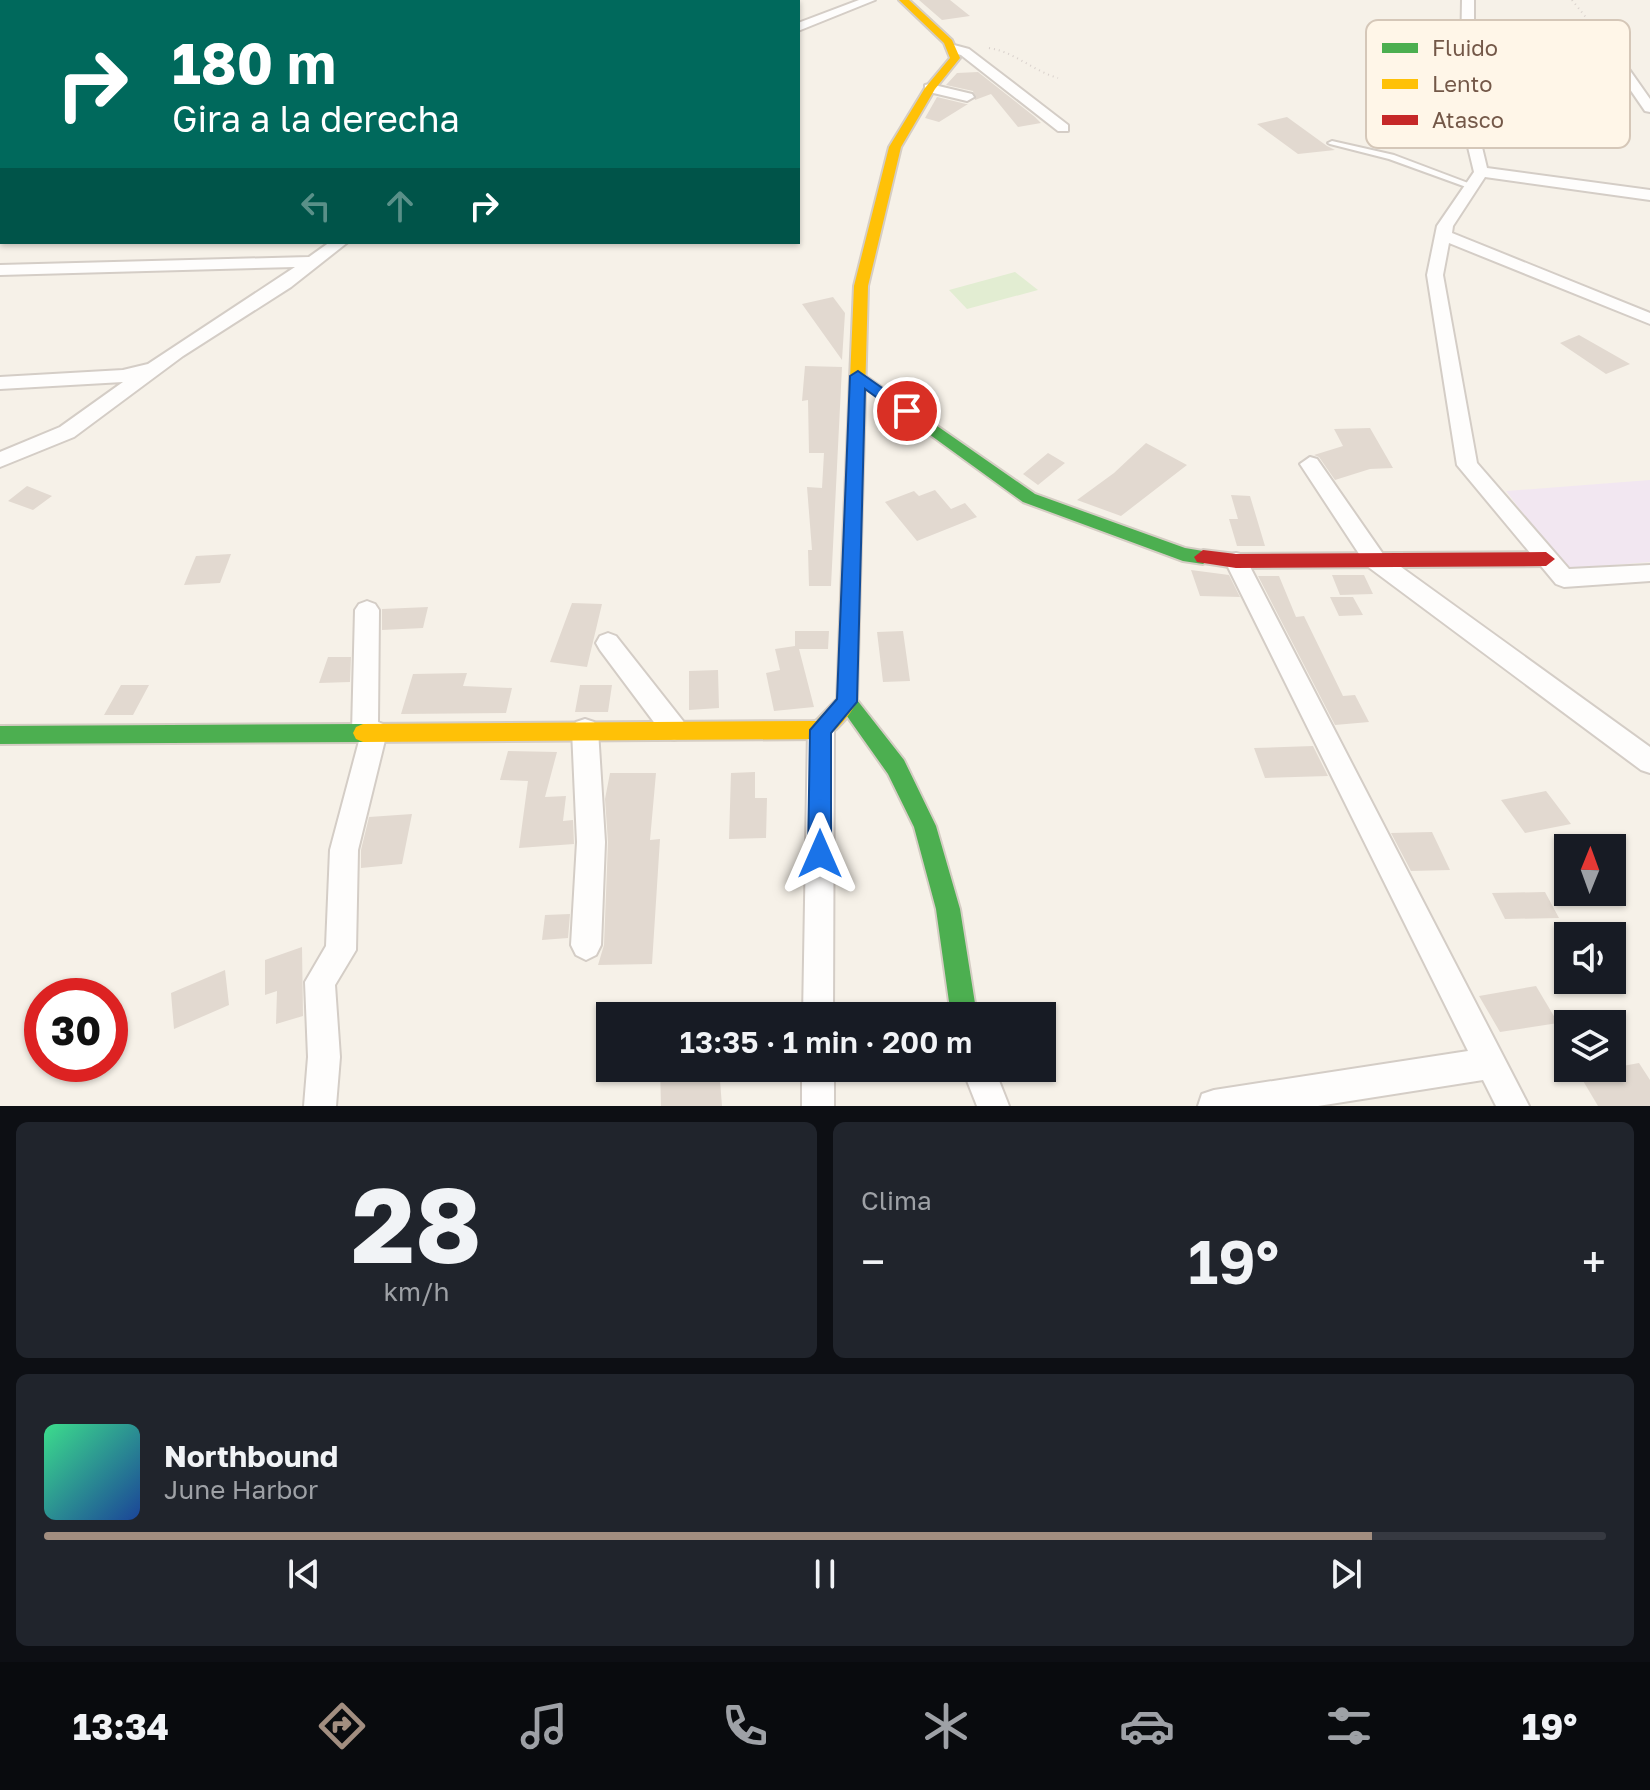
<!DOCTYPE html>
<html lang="es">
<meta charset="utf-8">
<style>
:root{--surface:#171b24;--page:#20242c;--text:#f1f3f6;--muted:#9ea1a6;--line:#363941;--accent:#a28e80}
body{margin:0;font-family:"Golos Text",sans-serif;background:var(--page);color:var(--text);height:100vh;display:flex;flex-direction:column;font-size:30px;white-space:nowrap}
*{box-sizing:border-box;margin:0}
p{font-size:26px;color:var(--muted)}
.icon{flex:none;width:44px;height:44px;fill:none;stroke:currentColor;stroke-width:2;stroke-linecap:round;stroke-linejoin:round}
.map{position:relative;height:1106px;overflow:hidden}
.panel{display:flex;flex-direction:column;gap:16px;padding:16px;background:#0d0f14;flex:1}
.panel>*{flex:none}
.top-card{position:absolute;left:0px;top:0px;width:800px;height:244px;box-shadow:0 2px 6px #0004;background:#00695c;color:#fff;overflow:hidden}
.needle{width:52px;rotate:1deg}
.controls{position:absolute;left:1554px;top:834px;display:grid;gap:16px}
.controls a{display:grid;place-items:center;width:72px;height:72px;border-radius:0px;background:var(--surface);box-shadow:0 2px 6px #0004;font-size:40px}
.speed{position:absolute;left:24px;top:978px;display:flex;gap:16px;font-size:40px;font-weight:700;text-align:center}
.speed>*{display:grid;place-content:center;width:104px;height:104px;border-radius:50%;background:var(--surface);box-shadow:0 2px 6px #0004;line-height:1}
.speed .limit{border:12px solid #d22;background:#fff;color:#111}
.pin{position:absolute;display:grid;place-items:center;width:68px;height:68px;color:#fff;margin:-34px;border:4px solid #fff;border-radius:50%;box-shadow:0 2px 8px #0007}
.me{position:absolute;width:88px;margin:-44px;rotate:0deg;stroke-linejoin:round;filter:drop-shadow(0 0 6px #0008)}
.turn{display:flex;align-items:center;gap:28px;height:168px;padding:0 40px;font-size:36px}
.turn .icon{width:104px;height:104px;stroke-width:2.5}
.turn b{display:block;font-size:56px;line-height:68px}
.lanes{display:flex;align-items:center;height:76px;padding:0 40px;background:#0003;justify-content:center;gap:40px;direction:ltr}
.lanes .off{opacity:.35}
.big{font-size:60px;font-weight:600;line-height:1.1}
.panel .card{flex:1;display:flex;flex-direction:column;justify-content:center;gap:12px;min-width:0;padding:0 28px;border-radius:12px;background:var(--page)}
.panel .dial{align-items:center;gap:0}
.dial b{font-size:104px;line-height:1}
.song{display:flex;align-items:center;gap:24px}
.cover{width:96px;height:96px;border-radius:12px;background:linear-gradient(135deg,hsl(150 70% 55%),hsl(220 70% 35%))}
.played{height:8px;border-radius:4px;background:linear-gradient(90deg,var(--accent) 85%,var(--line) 85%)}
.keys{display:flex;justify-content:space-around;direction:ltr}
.heat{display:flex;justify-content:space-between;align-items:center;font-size:44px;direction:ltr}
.panel .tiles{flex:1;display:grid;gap:16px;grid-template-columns:1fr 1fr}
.card:last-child{grid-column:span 2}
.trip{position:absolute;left:596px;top:1002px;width:460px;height:80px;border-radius:0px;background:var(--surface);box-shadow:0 2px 6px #0004;font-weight:600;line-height:80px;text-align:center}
.menu{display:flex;height:128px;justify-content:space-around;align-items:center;background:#090b0e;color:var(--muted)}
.menu .icon{width:56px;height:56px}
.menu .selected{color:var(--accent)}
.menu b{font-size:36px;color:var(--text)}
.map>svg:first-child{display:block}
.education{fill:#f2e7f1}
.green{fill:#e2edd2}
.building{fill:#e2d9d0}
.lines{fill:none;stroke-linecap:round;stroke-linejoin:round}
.lane-casing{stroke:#d4cdc6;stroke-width:4}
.street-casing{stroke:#d4cdc6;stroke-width:4}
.fast-casing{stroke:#d5cdc4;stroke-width:4}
.slow-casing{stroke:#d5cdc4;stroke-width:4}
.jam-casing{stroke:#d5cdc4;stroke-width:4}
.path{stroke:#d9d1cc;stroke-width:2;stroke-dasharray:1 4;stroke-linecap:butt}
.lane{fill:#fefdfc;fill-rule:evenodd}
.street{fill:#fefdfc;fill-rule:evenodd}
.fast{fill:#4caf50;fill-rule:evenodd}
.slow{fill:#ffc107;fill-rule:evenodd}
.jam{fill:#c62828;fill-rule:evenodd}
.route{fill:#1a73e8;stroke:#114b97;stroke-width:2}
.key{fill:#fff6e8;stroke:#d5c7b8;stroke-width:2}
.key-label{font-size:22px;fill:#745848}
</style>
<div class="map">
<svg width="1650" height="1106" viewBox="0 0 1650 1106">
<rect width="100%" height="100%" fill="#f6f1e8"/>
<!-- education -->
<path class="education" d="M1650,480V562L1565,569L1506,491Z"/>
<!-- green -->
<path class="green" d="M1015,272L1038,290L967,309L949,290Z"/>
<!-- building -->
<path class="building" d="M919,0H950L970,16L942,20Z
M978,72L1035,117L1041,123L1018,127L991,94L975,100L973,91L946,85L957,73Z
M937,97L966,104H968L939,122L925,118Z
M1287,117L1327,146L1335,150L1298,154L1257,124Z
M833,297L845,313L842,360L802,304Z
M1579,335L1630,364L1606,374L1560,343Z
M805,366L842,367L831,586H809L808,550H812L807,487L822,488L824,453H809L808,400L802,401Z
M1370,428L1393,468L1370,469L1335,480L1319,457L1314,455L1343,446L1334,429Z
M1146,443L1187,465L1121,516L1077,500L1114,473Z
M1048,453L1065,463L1038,485L1023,474Z
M27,486L52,496L33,510L8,501Z
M935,490L951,509L965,503L977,517L917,541L885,502L914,491L919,496Z
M1231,495L1250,496L1265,546H1237L1229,519H1238Z
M231,554L220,583L184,585L196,556Z
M1191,570L1229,575L1240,597L1200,596Z
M1332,575H1364L1373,594L1340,595Z
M1258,576H1279L1296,617L1304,616L1343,696L1355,695L1369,722L1335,725Z
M1330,597H1353L1363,615L1339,616Z
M572,603L602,604L587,667L550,662Z
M428,607L423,628L382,630V609Z
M795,631H829L828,649H799L814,707L774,711L766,673L780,670L775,649L795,646Z
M903,631L910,681L883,682L877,632Z
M328,657H351L350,682L319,683Z
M718,670L719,708L689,710V671Z
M467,673L463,686L512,688L506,713L401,714L413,674Z
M121,685H149L133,715H104Z
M580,685H612L608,712H575Z
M1313,746L1328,776L1265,778L1254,748Z
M508,751L557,752L545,797L566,796L563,821L573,820L574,844L519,848L528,781L500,780Z
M755,772V798H767L766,838L729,839L731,773Z
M610,773H656L650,840L660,839L652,964L598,965L604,945L608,842L605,799Z
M1546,791L1571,824L1525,833L1501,800Z
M412,814L402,864L361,868V850L369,817Z
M1432,832L1450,870L1411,871L1391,833Z
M1545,892L1559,918L1505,919L1492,893Z
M570,914L568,938L542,940L545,915Z
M302,947L303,1016L276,1024L277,991L265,995V960Z
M225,970L229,1005L174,1029L171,993Z
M1536,986L1558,1023L1500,1032L1479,996Z
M1639,1063L1650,1080V1106H1598L1579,1074Z
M660,1068H719L722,1106H661Z"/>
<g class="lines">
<defs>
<path id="lane" d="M1332,141L1394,155L1476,186L1469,188L1389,159L1330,144L1328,143Z"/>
<path id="street" d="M150,0H163L148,2Z
M859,0H875L798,31V23Z
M1462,0H1474V114L1487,168L1650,190V200L1485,177L1453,226L1452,233L1650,313V324L1449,243L1443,275L1477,463L1569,569L1650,565V581L1564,587L1556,584L1457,465L1427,275L1437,226L1474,172L1460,114Z
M1596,27L1600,28L1650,99V112L1645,111L1590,31Z
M954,45L969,49L1068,125V131H1058L961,55L950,52V46Z
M2,74V82L0,83V75Z
M930,84L972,94L974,97L967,101L925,91V85Z
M330,242H348L291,287L183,356L74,437L0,467V452L60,427L123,382L0,389V377L123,370L148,364L295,267L0,275V265L309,257Z
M1310,457L1317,459L1383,554L1650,747V773L1641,770L1367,566L1300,464Z
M1236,553L1244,555L1247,561L1529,1106H1496L1483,1080L1318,1106H1198L1202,1094L1214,1090L1468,1051L1225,561L1228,555Z
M367,601L375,604L379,610L378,722L383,724L387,732L358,850L356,950L335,985L340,1057L336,1106H304L308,1057L305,982L326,946L330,850L359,741L352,732L355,610L359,604Z
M608,633L616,636L683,721L687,729L683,737L674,740L665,737L600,650L596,643L600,636Z
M585,719L594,722L598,730L605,842L601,945L596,955L586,960L576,955L571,945L577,842L572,730L576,722Z
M821,719L830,722L834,730L833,1016H803L808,730L812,722Z
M802,1068H834V1106H802Z
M962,1068H994L1009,1106H977Z"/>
<path id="fast" d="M858,371L1035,494L1185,548L1209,552L1212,557L1203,564L1183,561L1023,502L853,379L850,376Z
M852,535L861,542L857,700L904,760L936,826L960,909L977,1016H951L936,909L914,827L888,774L837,702L843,542Z
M363,724L370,727L373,733L370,739L363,742L0,744V726Z"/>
<path id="slow" d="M899,0H909L952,40L960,58L935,89L901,147L868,286L861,542L852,549L843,542L854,286L889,147L925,88L950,58L944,43Z
M847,693L854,696L857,702C850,715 835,734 821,739L363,742L356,739L353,733L356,727L363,724L816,721L840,696Z"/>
<path id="jam" d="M1203,550L1236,554L1546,552L1555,559L1546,566L1236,568L1197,562L1194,557Z"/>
</defs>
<!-- lane casing -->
<use href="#lane" class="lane-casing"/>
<!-- street casing -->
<use href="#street" class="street-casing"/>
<!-- fast casing -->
<use href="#fast" class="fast-casing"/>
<!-- slow casing -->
<use href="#slow" class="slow-casing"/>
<!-- jam casing -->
<use href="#jam" class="jam-casing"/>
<!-- path -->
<path class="path" d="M1572,0L1588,20
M989,48C1015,52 1033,71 1058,78"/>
<!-- lane -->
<use href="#lane" class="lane"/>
<!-- street -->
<use href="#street" class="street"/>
<!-- fast -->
<use href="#fast" class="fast"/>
<!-- slow -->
<use href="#slow" class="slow"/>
<!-- jam -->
<use href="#jam" class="jam"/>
</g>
<!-- route -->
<path class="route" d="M858,371L915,411L912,415H901L865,389L857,702L831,733V854L828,862L820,865L811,862L808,854L810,730L837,699L850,376Z"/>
<!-- legend -->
<rect x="1366" y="20" width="264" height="128" rx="12" class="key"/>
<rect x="1382" y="43" width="36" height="10" fill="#4caf50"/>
<rect x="1382" y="79" width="36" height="10" fill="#ffc107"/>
<rect x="1382" y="115" width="36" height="10" fill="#c62828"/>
<g class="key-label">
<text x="1432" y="56">Fluido</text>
<text x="1432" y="92">Lento</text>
<text x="1432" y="128">Atasco</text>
</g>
</svg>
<div class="controls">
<a><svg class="needle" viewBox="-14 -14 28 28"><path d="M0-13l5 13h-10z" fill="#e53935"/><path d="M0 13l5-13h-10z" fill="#9ea1a6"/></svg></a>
<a><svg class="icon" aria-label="sound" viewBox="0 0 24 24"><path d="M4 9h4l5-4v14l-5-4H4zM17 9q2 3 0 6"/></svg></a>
<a><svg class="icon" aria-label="layers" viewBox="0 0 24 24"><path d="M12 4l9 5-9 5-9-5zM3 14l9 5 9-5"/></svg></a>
</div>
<div class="speed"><div class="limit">30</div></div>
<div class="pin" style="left:907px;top:411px;background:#d93025"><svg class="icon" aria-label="arrive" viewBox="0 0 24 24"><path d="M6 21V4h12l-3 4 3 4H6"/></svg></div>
<svg class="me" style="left:820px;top:854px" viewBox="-20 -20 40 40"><path d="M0-17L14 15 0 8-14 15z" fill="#1a73e8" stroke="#fff" stroke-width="4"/></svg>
<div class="trip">13:35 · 1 min · 200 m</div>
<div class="top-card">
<div class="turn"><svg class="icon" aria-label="right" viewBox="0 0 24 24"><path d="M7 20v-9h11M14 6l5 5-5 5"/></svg><div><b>180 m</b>Gira a la derecha</div></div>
<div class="lanes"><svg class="icon off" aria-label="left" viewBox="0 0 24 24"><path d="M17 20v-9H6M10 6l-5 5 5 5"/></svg><svg class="icon off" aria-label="ahead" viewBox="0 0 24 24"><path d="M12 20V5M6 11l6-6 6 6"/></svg><svg class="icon" aria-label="right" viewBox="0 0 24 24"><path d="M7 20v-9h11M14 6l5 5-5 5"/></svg></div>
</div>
</div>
<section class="panel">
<div class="tiles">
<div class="card dial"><b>28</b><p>km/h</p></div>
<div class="card"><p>Clima</p>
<div class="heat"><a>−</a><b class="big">19°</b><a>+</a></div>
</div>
<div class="card">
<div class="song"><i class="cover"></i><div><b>Northbound</b><p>June Harbor</p></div></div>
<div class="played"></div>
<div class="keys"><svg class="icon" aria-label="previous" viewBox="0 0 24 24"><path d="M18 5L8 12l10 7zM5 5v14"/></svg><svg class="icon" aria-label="pause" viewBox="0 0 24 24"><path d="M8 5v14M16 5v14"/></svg><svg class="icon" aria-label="next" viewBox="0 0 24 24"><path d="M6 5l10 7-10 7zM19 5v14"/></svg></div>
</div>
</div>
</section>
<nav class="menu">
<b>13:34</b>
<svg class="icon selected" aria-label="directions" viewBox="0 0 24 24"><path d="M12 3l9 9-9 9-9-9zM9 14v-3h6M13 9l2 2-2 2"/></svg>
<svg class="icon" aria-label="music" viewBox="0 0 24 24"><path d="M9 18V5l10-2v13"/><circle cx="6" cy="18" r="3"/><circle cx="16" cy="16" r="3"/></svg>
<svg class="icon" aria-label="phone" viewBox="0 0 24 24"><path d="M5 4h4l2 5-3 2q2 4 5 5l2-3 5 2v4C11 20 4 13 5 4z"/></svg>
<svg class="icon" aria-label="climate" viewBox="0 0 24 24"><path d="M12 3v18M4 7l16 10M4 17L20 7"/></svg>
<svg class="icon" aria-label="car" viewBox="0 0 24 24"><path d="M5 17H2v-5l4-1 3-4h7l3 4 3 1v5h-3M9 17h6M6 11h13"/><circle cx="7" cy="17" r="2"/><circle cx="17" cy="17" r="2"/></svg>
<svg class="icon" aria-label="filters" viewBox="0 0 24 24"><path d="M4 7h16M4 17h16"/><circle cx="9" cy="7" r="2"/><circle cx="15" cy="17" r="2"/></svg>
<b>19°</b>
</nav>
